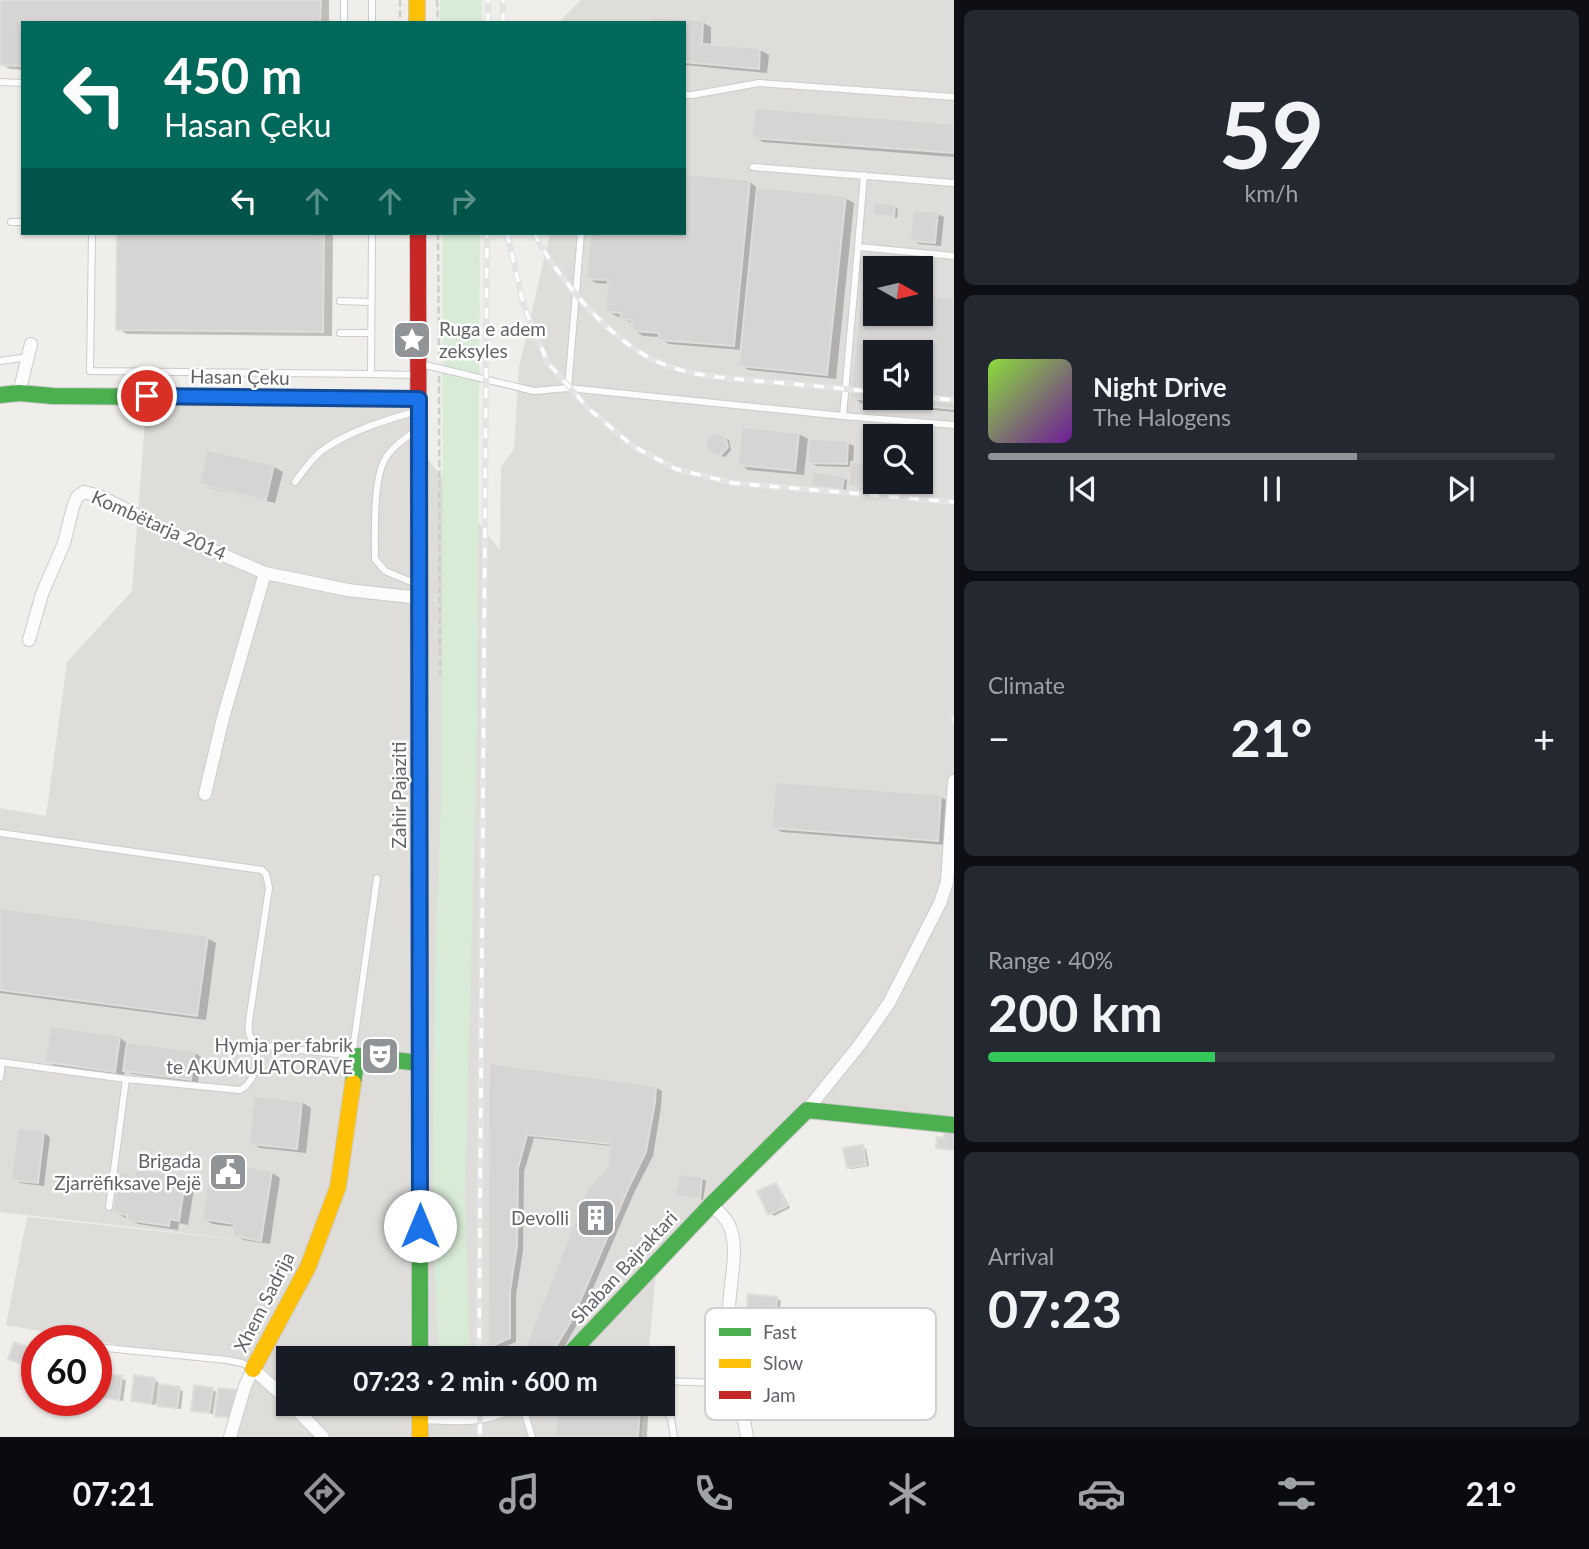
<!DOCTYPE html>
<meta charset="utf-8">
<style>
:root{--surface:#171b24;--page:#242831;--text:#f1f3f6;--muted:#9ea1a6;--line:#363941;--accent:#919496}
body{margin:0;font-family:Lato,sans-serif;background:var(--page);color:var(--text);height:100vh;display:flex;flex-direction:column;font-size:26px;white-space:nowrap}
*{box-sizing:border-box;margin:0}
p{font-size:23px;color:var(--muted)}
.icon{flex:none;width:38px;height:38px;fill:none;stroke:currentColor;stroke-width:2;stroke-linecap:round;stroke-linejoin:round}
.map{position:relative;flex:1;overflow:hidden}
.side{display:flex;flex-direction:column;gap:10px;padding:10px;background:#0d0f14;width:635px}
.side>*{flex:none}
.top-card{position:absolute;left:21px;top:21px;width:665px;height:214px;border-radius:0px;box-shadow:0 2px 5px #0004;background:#00695c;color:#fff;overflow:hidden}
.needle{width:46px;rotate:98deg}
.fabs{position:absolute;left:863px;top:256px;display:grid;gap:14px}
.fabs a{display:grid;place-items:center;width:70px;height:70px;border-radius:0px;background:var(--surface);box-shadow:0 2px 5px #0004;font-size:35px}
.speed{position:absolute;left:21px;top:1325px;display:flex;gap:14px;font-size:35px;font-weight:700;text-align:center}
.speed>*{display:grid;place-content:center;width:91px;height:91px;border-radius:50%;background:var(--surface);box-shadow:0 2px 5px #0004;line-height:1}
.speed .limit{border:10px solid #d22;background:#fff;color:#111}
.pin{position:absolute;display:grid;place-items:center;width:60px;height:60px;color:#fff;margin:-30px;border:4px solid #fff;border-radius:50%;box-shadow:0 2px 7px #0007}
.me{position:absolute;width:77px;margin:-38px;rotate:0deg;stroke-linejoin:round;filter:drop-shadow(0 0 5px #0008)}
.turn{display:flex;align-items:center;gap:24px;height:147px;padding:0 28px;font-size:32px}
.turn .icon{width:91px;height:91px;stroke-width:2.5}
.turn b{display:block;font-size:49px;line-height:60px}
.lanes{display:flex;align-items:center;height:66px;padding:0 28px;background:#0003;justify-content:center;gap:35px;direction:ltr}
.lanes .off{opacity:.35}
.big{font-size:52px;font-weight:700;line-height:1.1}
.side .card{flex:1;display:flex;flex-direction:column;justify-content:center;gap:10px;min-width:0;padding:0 24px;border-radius:10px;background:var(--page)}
.side .dial{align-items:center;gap:0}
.dial b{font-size:91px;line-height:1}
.song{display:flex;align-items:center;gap:21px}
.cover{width:84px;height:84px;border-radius:10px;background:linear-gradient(135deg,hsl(90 70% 55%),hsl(280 70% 35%))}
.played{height:7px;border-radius:4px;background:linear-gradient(90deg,var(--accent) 65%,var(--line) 65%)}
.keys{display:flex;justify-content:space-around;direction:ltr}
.heat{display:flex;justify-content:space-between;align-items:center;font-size:38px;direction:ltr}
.charge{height:10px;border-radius:5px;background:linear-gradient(90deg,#34c759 40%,var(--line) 0)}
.trip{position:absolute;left:276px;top:1346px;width:399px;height:70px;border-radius:0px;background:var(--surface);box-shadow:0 2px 5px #0004;font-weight:700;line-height:70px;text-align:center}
.tabs{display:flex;height:112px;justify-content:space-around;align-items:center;background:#090b0e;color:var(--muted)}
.tabs .icon{width:49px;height:49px}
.tabs .selected{color:var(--accent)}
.tabs b{font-size:32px;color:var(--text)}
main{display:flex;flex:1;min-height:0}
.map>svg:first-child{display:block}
.industrial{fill:#dfddda;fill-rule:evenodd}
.green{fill:#d8ebd6}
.shadow{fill:#0003;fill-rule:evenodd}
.building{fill:#d6d5d3;stroke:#deddd9;stroke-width:2;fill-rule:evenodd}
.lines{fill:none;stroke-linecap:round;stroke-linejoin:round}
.lane-casing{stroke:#cbcccc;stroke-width:8}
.street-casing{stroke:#cbcccc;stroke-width:14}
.fast-casing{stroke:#cacacb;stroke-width:18}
.slow-casing{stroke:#cacacb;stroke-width:18}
.jam-casing{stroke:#cacacb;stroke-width:18}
.path{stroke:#cacfcc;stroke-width:2.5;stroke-dasharray:7 3.5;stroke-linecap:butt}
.lane{stroke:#fdfcfc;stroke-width:6}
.street{stroke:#fdfcfc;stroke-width:12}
.fast{stroke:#4caf50;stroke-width:16}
.slow{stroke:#ffc107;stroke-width:16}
.jam{stroke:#c62828;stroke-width:16}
.rail-casing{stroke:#e4e4e4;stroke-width:6}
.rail{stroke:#fff;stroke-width:3.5;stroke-dasharray:10;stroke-linecap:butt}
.route-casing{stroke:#114b97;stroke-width:18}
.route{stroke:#1a73e8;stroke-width:12}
.labels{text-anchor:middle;stroke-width:5;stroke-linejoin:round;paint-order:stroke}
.poi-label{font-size:19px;fill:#5f6368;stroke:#fff;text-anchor:end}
.street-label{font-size:19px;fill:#5f6368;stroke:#fff}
.key{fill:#fff;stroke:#cfd0d2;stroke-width:2}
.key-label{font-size:19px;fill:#5f6368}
</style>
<main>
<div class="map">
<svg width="954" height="1437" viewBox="0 0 954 1437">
<rect width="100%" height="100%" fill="#efeeea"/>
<!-- industrial -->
<path class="industrial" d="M581,0H954V715L951,718L954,726V1125L807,1110L657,1262L648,1358H289V1404H644L641,1437H230L252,1369L6,1325L27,1217L280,1244L0,1212V808L46,816L67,662L132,591L147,396L419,399V448L500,550L501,467L514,449L519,367L550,233H684V23H558ZM875,268H920V313H875ZM875,352H920V397H875ZM875,436H920V481H875Z"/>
<!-- green -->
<path class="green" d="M440,0H482V23H440Z
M443,233H480L477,736L465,1196L470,1358H439L434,1261L433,1177L435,965L442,780Z"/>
<!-- shadow -->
<path class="shadow" d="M2,0H329V23H23V70L10,69L1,64Z
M702,22L711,27V46L760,50L769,55L767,73L684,65V23Z
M954,125V157L763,142L754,137Z
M684,176L750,182L759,189L845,198L854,203L836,379L749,370L740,365L742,350L669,344L660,339V337L643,336L634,330V324L606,311L609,284L596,283L587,278L593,233H684Z
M894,206L898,209L897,218L874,214Z
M937,214L944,217L941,246L919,244L912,240Z
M119,233H333L332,336L127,334L118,329Z
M866,262L899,268H875V313H920L954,300V412L861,403L852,397ZM875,352H920V397H875Z
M799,434L808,439L804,475L748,470L740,464Z
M724,437L729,440L731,450L725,457L714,454Z
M847,443L854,446L853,464L875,465V481H897L896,491L857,488L851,485L852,467L817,466L810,462Z
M209,452L274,467L283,472L275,503L210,488L201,483Z
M843,478L847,480L846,491L813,485Z
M941,797L950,802L946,845L782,832L773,827Z
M0,910L207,938L216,943L206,1020L0,993Z
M119,1037L128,1044L195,1053L201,1057L198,1083L132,1074L125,1069L124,1076L56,1067L47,1061Z
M491,1065L655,1087L662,1091L661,1107L653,1156L634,1193L579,1321L558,1358H538L609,1167L612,1146L534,1138L524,1172L523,1251L516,1295V1342L496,1350L490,1347Z
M302,1102L311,1108L306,1153L260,1148L251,1143Z
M44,1133L50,1137L44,1186L20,1183L13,1179Z
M862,1147L866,1149L869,1166L852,1169L848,1167Z
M271,1172L280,1178L270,1244L243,1240L235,1235L236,1227L213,1224L204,1219L243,1181Z
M176,1177L194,1189L188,1225L179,1223L178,1230L138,1224L114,1212Z
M702,1179L706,1181L703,1200L678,1195Z
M775,1185L779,1187L790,1208L774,1216L770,1213Z
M777,1299L781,1301L779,1315L762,1313L761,1318L748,1314Z
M34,1351L37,1356L33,1367L14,1361Z
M98,1374L126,1380L123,1401L96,1396Z
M154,1380L158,1382V1386L183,1391L181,1409L162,1407L155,1403V1405L133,1401Z
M212,1389L216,1392L213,1414L193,1410Z
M560,1404L639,1409L648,1415L647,1437H557Z"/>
<!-- building -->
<path class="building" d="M0,0H321L320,23H23V66L0,65Z
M653,18L703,20L702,44L760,48L759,69L684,62V23H653Z
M755,108L954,124V153L752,138Z
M684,174L750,180L734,346L658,340L659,333L632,331V320L620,319L621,313L605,312L608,280L586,279L591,233H684Z
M757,187L846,196L827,375L739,366Z
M874,202L895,205L894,217L873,215Z
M913,210L938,212L935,243L910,241Z
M117,233H324L323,332L116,330Z
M865,260L896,264V268H875V313H920V296L954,298V409L850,398ZM875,352H920V397H875Z
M742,427L799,433L795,471L738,465Z
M713,433L725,436L728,447L720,456L709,453L705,441Z
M809,439L848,441L847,464L808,463Z
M207,450L274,465L266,500L199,484Z
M851,462L875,464V481H891L890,489L849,486Z
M812,472L844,476L842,490L811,486Z
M775,782L941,795L938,841L772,828Z
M0,908L208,936L197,1016L0,990Z
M50,1026L120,1036L115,1072L45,1062Z
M127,1042L195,1051L191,1080L123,1071Z
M489,1063L656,1086L655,1103L646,1152L628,1189L573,1318L549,1358H536L523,1352L588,1188L607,1167L611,1144L527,1135L518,1168L517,1246L510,1291V1338L488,1348Z
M254,1096L302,1101L297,1149L249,1144Z
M18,1128L44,1131L38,1183L11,1180Z
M944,1130L954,1131V1150L936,1148L937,1137L944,1138Z
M863,1145L866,1165L847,1168L843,1148Z
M243,1166L272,1171L261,1241L233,1236L234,1224L202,1219L209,1174L242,1179Z
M136,1169L177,1175L176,1181L185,1182L179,1221L170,1219L169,1226L127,1220V1215L112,1213L119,1172L135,1175Z
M679,1174L702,1177L700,1199L676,1196Z
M776,1183L787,1206L768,1215L757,1191Z
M748,1294L777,1297L776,1314L758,1312V1316L746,1315Z
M14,1342L35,1349L29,1367L8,1359Z
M97,1372L122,1376L119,1400L96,1397Z
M134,1375L155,1378L151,1404L131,1401Z
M159,1384L180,1387L177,1408L157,1406Z
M194,1385L213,1388L209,1413L191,1411Z
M218,1388L236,1390L232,1418L215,1416Z
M558,1404L640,1408L638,1437H555Z"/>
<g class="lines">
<defs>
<path id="lane" d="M344,23V0
M372,23V0
M0,82L23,83
M684,95H692L759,83L954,97
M753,167L954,183
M11,222H23
M92,233L90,371L371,374L372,233
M581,233L568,388L843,416
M858,247L864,175
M954,256L858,247L843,416L954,425
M340,301L371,302
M340,333H371
M0,361L28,357
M421,364L534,391L568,388
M371,374L414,375
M415,431C404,439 390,449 384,461C373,483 375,535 375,559L385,571L416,584
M295,482C303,471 310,461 320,452C344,433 385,420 414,412
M0,833L262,870L266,874L269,888L249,1021C248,1032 248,1038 258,1045L355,1056
M352,1056L377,878
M0,1062L126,1079L240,1090C257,1081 256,1062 258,1045
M0,1078L2,1062
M109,1207L126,1079
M96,1347L227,1360L242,1363L251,1368
M663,1381L717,1383
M522,1404L532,1437
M663,1404L671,1419L674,1437"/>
<path id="street" d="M19,393L31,344
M29,640L42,594L64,543L73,507L77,497L84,492L100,496L163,529L265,573
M205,794L223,718L265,573L348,590L420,598
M807,1110L861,1043L889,1003L940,903L947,882L954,781
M711,1205C719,1212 728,1219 731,1230C739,1254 728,1289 729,1315C730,1357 740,1396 747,1437
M291,1404L323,1437
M420,1417C454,1418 485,1423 515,1404
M230,1437L245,1386L253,1369L289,1401"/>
<path id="fast" d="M0,395L19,393L53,396L419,399
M419,724L420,1358
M353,1083L357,1056L420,1063
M566,1358L711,1205L807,1110L954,1125"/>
<path id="slow" d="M417,0V23
M253,1369L308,1267L338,1187L353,1083
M420,1404V1437"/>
<path id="jam" d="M418,233L419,724"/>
</defs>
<!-- lane casing -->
<use href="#lane" class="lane-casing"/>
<!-- street casing -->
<use href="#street" class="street-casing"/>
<!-- fast casing -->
<use href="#fast" class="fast-casing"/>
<!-- slow casing -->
<use href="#slow" class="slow-casing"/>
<!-- jam casing -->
<use href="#jam" class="jam-casing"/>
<!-- path -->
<path class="path" d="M400,0V23
M437,0L438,23
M438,233L439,359
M439,376L440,674"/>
<!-- lane -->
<use href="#lane" class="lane"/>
<!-- street -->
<use href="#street" class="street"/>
<!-- fast -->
<use href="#fast" class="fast"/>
<!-- slow -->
<use href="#slow" class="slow"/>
<!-- jam -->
<use href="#jam" class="jam"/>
<defs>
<path id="rail" d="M488,23V0
M503,23V0
M507,233L524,307L548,363L589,409L633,446L676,469L733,483L954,502
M534,233C558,279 613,345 663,364C694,376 726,378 758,381C797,384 836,388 875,392
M920,397L954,400
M479,1358L487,233
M480,1404V1437"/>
</defs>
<!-- rail casing -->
<use href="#rail" class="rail-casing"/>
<!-- rail -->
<use href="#rail" class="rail"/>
</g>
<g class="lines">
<defs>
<path id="route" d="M147,396L419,399L420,1226"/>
</defs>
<!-- route casing -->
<use href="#route" class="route-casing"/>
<!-- route -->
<use href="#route" class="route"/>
</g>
<!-- icons -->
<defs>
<symbol id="sight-square" viewBox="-11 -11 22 22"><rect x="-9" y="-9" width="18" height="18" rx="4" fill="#919496" stroke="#fff"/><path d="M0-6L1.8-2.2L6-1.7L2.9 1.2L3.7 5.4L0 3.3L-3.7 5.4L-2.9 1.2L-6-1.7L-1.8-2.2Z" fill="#fff"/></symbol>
<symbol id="theatre-square" viewBox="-11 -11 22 22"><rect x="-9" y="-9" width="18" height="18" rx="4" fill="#919496" stroke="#fff"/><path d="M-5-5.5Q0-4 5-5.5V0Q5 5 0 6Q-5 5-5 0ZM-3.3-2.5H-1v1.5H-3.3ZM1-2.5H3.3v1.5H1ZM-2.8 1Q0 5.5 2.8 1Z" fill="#fff"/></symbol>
<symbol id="civic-square" viewBox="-11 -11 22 22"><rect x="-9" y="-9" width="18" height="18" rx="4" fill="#919496" stroke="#fff"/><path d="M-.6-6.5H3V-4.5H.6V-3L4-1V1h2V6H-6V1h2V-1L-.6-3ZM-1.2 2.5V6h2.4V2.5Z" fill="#fff"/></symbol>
<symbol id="building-square" viewBox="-11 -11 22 22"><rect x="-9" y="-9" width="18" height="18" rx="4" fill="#919496" stroke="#fff"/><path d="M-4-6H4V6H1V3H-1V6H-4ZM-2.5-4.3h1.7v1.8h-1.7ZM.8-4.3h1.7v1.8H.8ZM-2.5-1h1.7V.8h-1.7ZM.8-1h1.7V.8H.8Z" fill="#fff"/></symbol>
</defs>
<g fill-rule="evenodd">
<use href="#sight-square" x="390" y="318" width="44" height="44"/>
<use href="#theatre-square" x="358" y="1034" width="44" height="44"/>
<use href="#civic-square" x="206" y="1150" width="44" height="44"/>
<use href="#building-square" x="574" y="1196" width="44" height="44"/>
</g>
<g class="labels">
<!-- poi labels -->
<g class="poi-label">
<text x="439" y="336" text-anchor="start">Ruga e adem<tspan x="439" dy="22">zeksyles</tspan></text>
<text x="353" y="1052">Hymja per fabrik<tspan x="353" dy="22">te AKUMULATORAVE</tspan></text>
<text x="201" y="1168">Brigada<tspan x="201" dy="22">Zjarrëfiksave Pejë</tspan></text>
<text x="569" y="1225">Devolli</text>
</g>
<!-- street labels -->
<g class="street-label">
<text transform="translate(240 377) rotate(1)" y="7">Hasan Çeku</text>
<text transform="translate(159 525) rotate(24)" y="7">Kombëtarja 2014</text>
<text transform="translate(399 795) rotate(-90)" y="7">Zahir Pajaziti</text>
<text transform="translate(624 1267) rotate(-47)" y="7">Shaban Bajraktari</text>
<text transform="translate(264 1302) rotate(-63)" y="7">Xhem Sadrija</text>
</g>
</g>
<!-- legend -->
<rect x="705" y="1308" width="231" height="112" rx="10" class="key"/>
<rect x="719" y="1328" width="32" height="8" fill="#4caf50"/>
<rect x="719" y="1359" width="32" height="9" fill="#ffc107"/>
<rect x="719" y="1391" width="32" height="8" fill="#c62828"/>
<g class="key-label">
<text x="763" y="1339">Fast</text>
<text x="763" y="1370">Slow</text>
<text x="763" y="1402">Jam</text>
</g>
</svg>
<div class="fabs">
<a><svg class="needle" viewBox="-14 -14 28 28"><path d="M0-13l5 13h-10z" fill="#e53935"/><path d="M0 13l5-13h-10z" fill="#9ea1a6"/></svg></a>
<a><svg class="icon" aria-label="sound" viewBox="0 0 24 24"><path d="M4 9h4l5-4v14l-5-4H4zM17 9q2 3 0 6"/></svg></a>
<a><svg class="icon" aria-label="search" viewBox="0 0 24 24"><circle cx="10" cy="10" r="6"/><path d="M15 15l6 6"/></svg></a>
</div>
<div class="speed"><div class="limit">60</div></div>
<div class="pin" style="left:147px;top:396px;background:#d93025"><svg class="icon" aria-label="arrive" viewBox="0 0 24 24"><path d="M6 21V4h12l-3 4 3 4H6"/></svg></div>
<svg class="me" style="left:420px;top:1226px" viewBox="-20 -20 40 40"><circle r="19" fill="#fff"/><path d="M0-13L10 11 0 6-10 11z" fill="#1a73e8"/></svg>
<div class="trip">07:23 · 2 min · 600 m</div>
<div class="top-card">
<div class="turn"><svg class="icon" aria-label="left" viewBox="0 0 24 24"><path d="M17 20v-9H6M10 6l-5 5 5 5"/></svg><div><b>450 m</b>Hasan Çeku</div></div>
<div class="lanes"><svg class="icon" aria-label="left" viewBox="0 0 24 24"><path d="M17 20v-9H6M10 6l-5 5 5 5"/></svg><svg class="icon off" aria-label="ahead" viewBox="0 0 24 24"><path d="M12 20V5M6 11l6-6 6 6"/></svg><svg class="icon off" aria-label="ahead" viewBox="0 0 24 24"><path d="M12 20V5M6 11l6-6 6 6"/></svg><svg class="icon off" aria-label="right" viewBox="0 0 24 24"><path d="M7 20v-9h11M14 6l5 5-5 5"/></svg></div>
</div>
</div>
<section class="side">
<div class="card dial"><b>59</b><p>km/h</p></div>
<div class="card">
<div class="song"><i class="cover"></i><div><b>Night Drive</b><p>The Halogens</p></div></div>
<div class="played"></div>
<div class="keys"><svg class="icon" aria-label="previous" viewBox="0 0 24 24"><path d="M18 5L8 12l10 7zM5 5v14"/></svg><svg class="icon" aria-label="pause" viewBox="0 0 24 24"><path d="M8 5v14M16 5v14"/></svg><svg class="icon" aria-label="next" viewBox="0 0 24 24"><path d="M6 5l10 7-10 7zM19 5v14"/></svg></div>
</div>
<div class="card"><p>Climate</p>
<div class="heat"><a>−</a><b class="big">21°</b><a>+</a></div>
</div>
<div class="card"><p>Range · 40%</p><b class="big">200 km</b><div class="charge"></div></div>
<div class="card"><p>Arrival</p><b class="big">07:23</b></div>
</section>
</main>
<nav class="tabs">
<b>07:21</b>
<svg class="icon selected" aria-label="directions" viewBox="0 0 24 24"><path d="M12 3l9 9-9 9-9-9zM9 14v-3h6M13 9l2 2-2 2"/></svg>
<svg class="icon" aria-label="music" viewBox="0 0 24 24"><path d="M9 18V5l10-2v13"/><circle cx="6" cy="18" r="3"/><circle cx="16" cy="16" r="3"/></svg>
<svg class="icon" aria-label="phone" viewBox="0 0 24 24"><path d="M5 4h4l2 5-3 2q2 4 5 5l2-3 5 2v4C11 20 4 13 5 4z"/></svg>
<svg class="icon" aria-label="climate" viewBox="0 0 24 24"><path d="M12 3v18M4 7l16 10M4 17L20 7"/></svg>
<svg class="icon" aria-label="car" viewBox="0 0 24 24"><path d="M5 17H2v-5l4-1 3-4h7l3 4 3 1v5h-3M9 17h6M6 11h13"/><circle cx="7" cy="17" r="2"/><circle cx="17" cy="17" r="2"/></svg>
<svg class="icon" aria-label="filters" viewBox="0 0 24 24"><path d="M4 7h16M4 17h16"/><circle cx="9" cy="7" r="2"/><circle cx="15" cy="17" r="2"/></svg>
<b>21°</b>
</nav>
